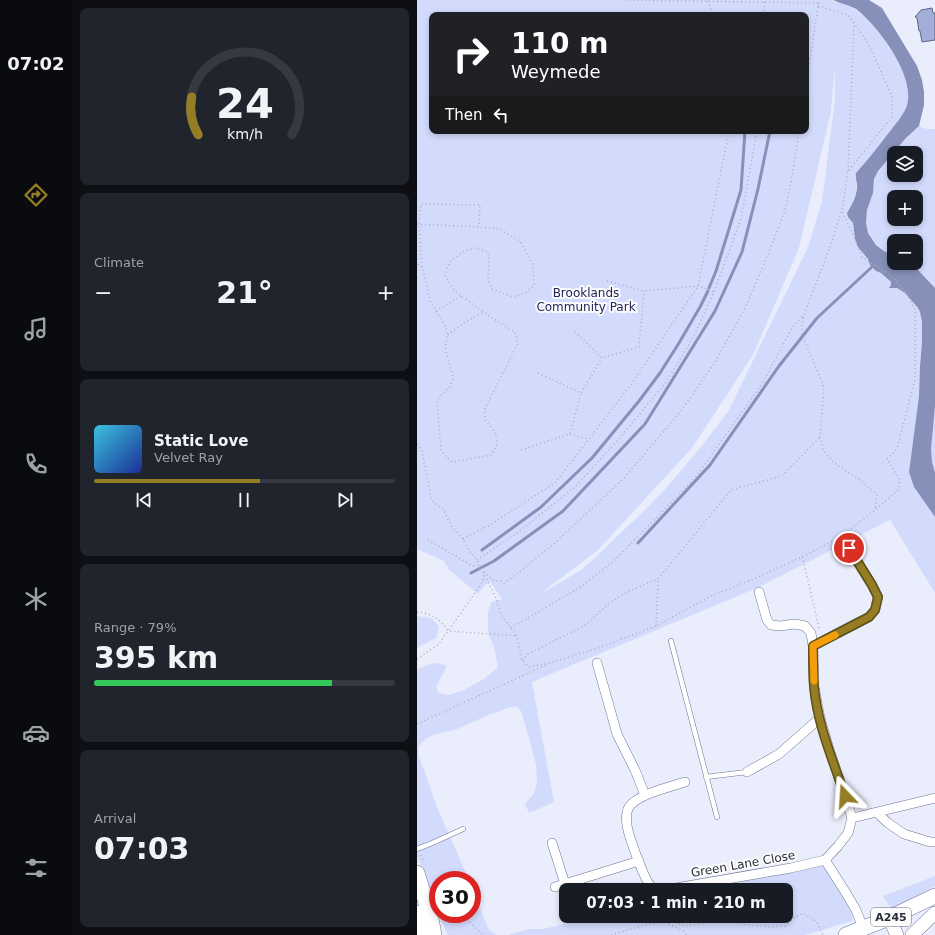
<!DOCTYPE html>
<meta charset="utf-8">
<style>
:root{--surface:#171b24;--page:#20242c;--text:#f1f3f6;--muted:#9ea1a6;--line:#363941;--accent:#947d24}
body{margin:0;font-family:"DejaVu Sans",sans-serif;background:var(--page);color:var(--text);height:100vh;display:flex;flex-direction:column;font-size:15px;white-space:nowrap}
*{box-sizing:border-box;margin:0}
p{font-size:13px;color:var(--muted)}
.icon{flex:none;width:22px;height:22px;fill:none;stroke:currentColor;stroke-width:2;stroke-linecap:round;stroke-linejoin:round}
.map{position:relative;flex:1;overflow:hidden}
.drawer{display:flex;flex-direction:column;gap:8px;padding:8px;background:#0d0f14;width:345px}
.drawer>*{flex:none}
.hud{position:absolute;left:12px;top:12px;width:380px;height:122px;border-radius:8px;box-shadow:0 2px 6px #0003;background:#202124;color:#fff;overflow:hidden}
.fabs{position:absolute;left:470px;top:146px;display:grid;gap:8px}
.fabs a{display:grid;place-items:center;width:36px;height:36px;border-radius:8px;background:var(--surface);box-shadow:0 2px 6px #0003;font-size:20px}
.speed{position:absolute;left:12px;top:871px;display:flex;gap:8px;font-size:20px;font-weight:700;text-align:center}
.speed>*{display:grid;place-content:center;width:52px;height:52px;border-radius:50%;background:var(--surface);box-shadow:0 2px 6px #0003;line-height:1}
.speed .limit{border:6px solid #d22;background:#fff;color:#111}
.pin{position:absolute;display:grid;place-items:center;width:34px;height:34px;color:#fff;margin:-17px;border:2px solid #fff;border-radius:50%;box-shadow:0 1px 4px #0007}
.me{position:absolute;width:44px;margin:-22px;rotate:340deg;stroke-linejoin:round;filter:drop-shadow(0 0 3px #0008)}
.turn{display:flex;align-items:center;gap:14px;height:84px;padding:0 16px;font-size:18px}
.turn .icon{width:52px;height:52px;stroke-width:2.5}
.turn b{display:block;font-size:28px;line-height:34px}
.then{display:flex;align-items:center;height:38px;padding:0 16px;background:#0003;gap:8px;font-size:15px}
.big{font-size:30px;font-weight:700;line-height:1.1}
.drawer .widget{flex:1;display:flex;flex-direction:column;justify-content:center;gap:6px;min-width:0;padding:0 14px;border-radius:8px;background:var(--page)}
.drawer .dial{align-items:center;gap:0}
.dial svg{height:104px;overflow:visible;fill:none;stroke:var(--line);stroke-width:7;stroke-linecap:round;text-anchor:middle}
.dial text{fill:var(--text);stroke:none}
.song{display:flex;align-items:center;gap:12px}
.cover{width:48px;height:48px;border-radius:6px;background:linear-gradient(135deg,hsl(190 70% 55%),hsl(230 70% 35%))}
.played{height:4px;border-radius:2px;background:linear-gradient(90deg,var(--accent) 55%,var(--line) 55%)}
.keys{display:flex;justify-content:space-around;direction:ltr}
.heat{display:flex;justify-content:space-between;align-items:center;font-size:22px;direction:ltr}
.charge{height:6px;border-radius:3px;background:linear-gradient(90deg,#34c759 79%,var(--line) 0)}
.trip{position:absolute;left:142px;top:883px;width:234px;height:40px;border-radius:8px;background:var(--surface);box-shadow:0 2px 6px #0003;font-weight:700;line-height:40px;text-align:center}
main{display:flex;flex:1;min-height:0}
.dock{display:flex;flex-direction:column;width:72px;justify-content:space-around;align-items:center;background:#090b0e;color:var(--muted)}
.dock .icon{width:28px;height:28px}
.dock .current{color:var(--accent)}
.dock b{font-size:18px;color:var(--text)}
.map>svg:first-child{display:block}
.green{fill:#d3dbfd;fill-rule:evenodd}
.water{fill:#8690b8}
.lines{fill:none;stroke-linecap:round;stroke-linejoin:round}
.stream{stroke:#8690b8;stroke-width:3}
.building{fill:#a3aed8;stroke:#5e6684}
.lane-casing{stroke:#6c7393;stroke-width:5.5}
.street-casing{stroke:#6c7393;stroke-width:10}
.secondary-casing{stroke:#6c7393;stroke-width:14}
.primary-casing{stroke:#6c7393;stroke-width:16}
.path{stroke:#aaadbb;stroke-width:1.5;stroke-dasharray:1 3;stroke-linecap:butt}
.lane{stroke:#fff;stroke-width:4.5}
.street{stroke:#fff;stroke-width:9}
.secondary{stroke:#fff;stroke-width:13}
.primary{stroke:#fff;stroke-width:15}
.route-casing{stroke:#605117;stroke-width:10}
.route{stroke:#947d24;stroke-width:7}
.slow{stroke:#f59e0b;stroke-width:7}
.labels{text-anchor:middle;stroke-width:4;stroke-linejoin:round;paint-order:stroke}
.shield{fill:#fcfcfc;stroke:#686a74;stroke-width:1}
.shield-label{font-size:11px;font-weight:bold;fill:#292c3a}
.park-label{font-size:12px;fill:#202659;stroke:#fcfcfc}
.street-label{font-size:12px;fill:#292c3a;stroke:#fcfcfc}
</style>
<main>
<nav class="dock">
<b>07:02</b>
<svg class="icon current" aria-label="directions" viewBox="0 0 24 24"><path d="M12 3l9 9-9 9-9-9zM9 14v-3h6M13 9l2 2-2 2"/></svg>
<svg class="icon" aria-label="music" viewBox="0 0 24 24"><path d="M9 18V5l10-2v13"/><circle cx="6" cy="18" r="3"/><circle cx="16" cy="16" r="3"/></svg>
<svg class="icon" aria-label="phone" viewBox="0 0 24 24"><path d="M5 4h4l2 5-3 2q2 4 5 5l2-3 5 2v4C11 20 4 13 5 4z"/></svg>
<svg class="icon" aria-label="climate" viewBox="0 0 24 24"><path d="M12 3v18M4 7l16 10M4 17L20 7"/></svg>
<svg class="icon" aria-label="car" viewBox="0 0 24 24"><path d="M5 17H2v-5l4-1 3-4h7l3 4 3 1v5h-3M9 17h6M6 11h13"/><circle cx="7" cy="17" r="2"/><circle cx="17" cy="17" r="2"/></svg>
<svg class="icon" aria-label="filters" viewBox="0 0 24 24"><path d="M4 7h16M4 17h16"/><circle cx="9" cy="7" r="2"/><circle cx="15" cy="17" r="2"/></svg>
</nav>
<section class="drawer">
<div class="widget dial"><svg viewBox="0 0 100 80">
<path d="M14 69A42 42 0 1 1 86 69"/>
<path d="M14 69A42 42 0 0 1 9 40" stroke="#947d24"/>
<text x="50" y="56" font-size="32" font-weight="700">24</text>
<text x="50" y="72" font-size="11">km/h</text>
</svg></div>
<div class="widget"><p>Climate</p>
<div class="heat"><a>−</a><b class="big">21°</b><a>+</a></div>
</div>
<div class="widget">
<div class="song"><i class="cover"></i><div><b>Static Love</b><p>Velvet Ray</p></div></div>
<div class="played"></div>
<div class="keys"><svg class="icon" aria-label="previous" viewBox="0 0 24 24"><path d="M18 5L8 12l10 7zM5 5v14"/></svg><svg class="icon" aria-label="pause" viewBox="0 0 24 24"><path d="M8 5v14M16 5v14"/></svg><svg class="icon" aria-label="next" viewBox="0 0 24 24"><path d="M6 5l10 7-10 7zM19 5v14"/></svg></div>
</div>
<div class="widget"><p>Range · 79%</p><b class="big">395 km</b><div class="charge"></div></div>
<div class="widget"><p>Arrival</p><b class="big">07:03</b></div>
</section>
<div class="map">
<svg width="518" height="935" viewBox="0 0 518 935">
<rect width="100%" height="100%" fill="#eaeefc"/>
<!-- green -->
<path class="green" d="M0,0H414L420,3L421,2C427,5 435,7 440,11C463,28 500,78 489,107C486,116 478,125 472,133C461,147 450,162 438,176C441,191 438,201 430,213L431,217L436,223L438,239L451,259L453,265L459,271L464,273L474,282V285L473,287L480,288L488,293L501,308L503,312L505,322V343L503,366L502,396L492,472L497,487L518,517V593L473,520L340,588L115,682L137,802L112,813L108,804L117,793L120,782L119,765L114,745L104,711L99,706L90,708L67,717L38,730L19,734L8,739L1,747L2,757L6,767L20,807L52,880H21V913L11,883L0,856V669C11,665 18,660 30,666L19,687L22,693L32,695L47,690L67,679L81,667L77,647L71,633V612L74,602L85,599L73,581L69,584L61,594L31,569L32,567L29,565L27,561L0,549ZM15,15H389V131H15ZM418,66V99L405,201L391,247L312,410L284,447L251,486L224,514L198,538L180,556L164,570L132,589L124,593L180,551L275,448L336,355L382,248L414,111Z
M502,126L510,129H518V288L501,270L489,263H499V241H477V256C458,246 445,234 450,210C451,205 454,200 455,196C458,188 456,179 460,171C463,167 467,163 470,160C481,148 491,136 502,126ZM477,153H499V175H477ZM477,197H499V219H477Z
M518,406V473C510,454 515,426 518,406Z
M0,616L14,618L22,626L19,638L0,648Z
M406,863L436,912L435,921L388,935H91L112,929H126L180,916H369V890H292Z
M518,876V886L475,910L466,896Z
M55,888L71,928L79,935H31L21,914H55Z"/>
<!-- water -->
<path class="water" d="M416,0H452L465,8L500,66L505,80L507,92V105L502,126L489,138L461,171L457,179L456,193L450,210L449,223L451,233L459,245L467,251L477,256V263H489L501,270L518,288V406L514,449L515,462L518,473V517L497,487L492,472L502,396L503,366L505,343V322L503,312L501,308L488,293L480,288H472L474,285V282L464,273L459,271L453,265L451,259L441,247L438,239L436,223L431,217L430,213C435,205 440,196 440,186C440,181 438,178 439,173C450,161 460,148 470,135C476,127 485,117 489,108C501,78 461,26 439,9C432,5 424,4 416,0Z"/>
<g class="lines">
<!-- stream -->
<path class="stream" d="M292,288L299,271L324,190L328,131
M221,543L293,465L362,366L400,318L457,265
M65,550L124,507L175,458L222,401L243,373L262,343L283,307L291,291
M54,573L77,561L146,511L228,424L298,311L325,252L341,189L353,131"/>
</g>
<!-- building -->
<path class="building" d="M515,8L516,13H518V40L505,42L503,31H502L500,18L498,17L504,10Z"/>
<g class="lines">
<defs>
<path id="lane" d="M254,641L300,817
M289,777L330,772
M0,849L13,844L46,829"/>
<path id="street" d="M342,592L350,620L354,625L363,626L378,624L388,626L394,633L396,646L397,687L403,718L412,749L428,796L435,818L431,833L421,846L408,860
M396,646L452,617L458,610L461,597L455,585L432,548
M180,663L200,734L218,770L228,795
M330,772L362,754L403,718
M268,782C253,787 221,794 212,807C209,812 209,818 210,825C211,834 228,883 235,887C241,891 252,889 259,888L374,868L408,860
M460,813L471,823L487,834L513,842H518
M435,818L518,798
M135,843L148,884
M408,860L429,893L439,910L446,928
M138,887L222,861"/>
<path id="secondary" d="M472,918L480,935
M495,935L518,913"/>
<path id="primary" d="M0,873L14,919L17,935
M0,913L4,935
M429,935L472,918L518,896"/>
</defs>
<!-- lane casing -->
<use href="#lane" class="lane-casing"/>
<!-- street casing -->
<use href="#street" class="street-casing"/>
<!-- secondary casing -->
<use href="#secondary" class="secondary-casing"/>
<!-- primary casing -->
<use href="#primary" class="primary-casing"/>
<!-- path -->
<path class="path" d="M208,0L402,3
M291,1L296,15
M347,15V0
M389,87L402,0
M431,171L437,25
M424,212L413,247L387,315L385,324V334L407,387L403,437L406,450L415,461L429,471L443,480L460,495L458,510
M0,224L62,227L82,229L103,241L116,265L117,285L110,292L96,297L75,289L71,279L72,261L71,252L58,248L47,251L32,263L28,276L36,289L44,296L72,316L98,332L101,343L67,411L69,421L79,434L80,446L74,455L36,462L30,458L24,450L20,403L22,397L33,387L36,378L28,347L31,335L28,325L14,303L5,267L0,264
M5,267L2,224L4,204L63,205L62,227
M190,281L227,291L281,286L297,292
M19,311L44,296
M158,332L185,358L222,347L227,291
M31,335L48,322L66,312
M121,373L164,393L185,358
M153,434L171,439
M0,444L5,451L14,498L17,503L26,509L35,527L46,539L48,543L53,552L60,560L79,598L84,615L100,636L105,660L112,667L133,663L184,647L239,626L294,596L336,579L385,557L422,538L458,510L481,490L483,480L470,459L480,449L498,379V310L490,294L476,277L445,257L434,230L425,211L431,171L475,117V96L450,41L431,15L401,6
M104,450L153,434L164,393
M46,539L71,526L138,483L213,386L281,286L312,131
M11,540L56,566H63
M385,557L387,563L402,628
M60,560L100,533L157,488L201,440L250,381L277,336L297,292L324,219L340,131
M67,572L72,576L77,581H85L87,583L100,574L139,542L208,477L264,411L298,362L329,306L355,245L368,210L374,183L382,131
M0,612C16,614 23,619 31,631L100,636
M239,626L241,580
M94,628L162,588L196,562L278,478L345,384L376,326L387,315
M0,659L22,644L65,583L67,576V575
M105,660L111,654L170,624L191,604L210,592L241,579L314,490L365,476L403,437
M0,724L129,665
M4,855L7,863
M44,914L66,935
M254,921L269,926L308,919L330,925L355,927L368,926L377,918L386,913L400,922L406,935
M248,922L266,931L269,935
M194,935L228,925L254,921L263,916"/>
<!-- lane -->
<use href="#lane" class="lane"/>
<!-- street -->
<use href="#street" class="street"/>
<!-- secondary -->
<use href="#secondary" class="secondary"/>
<!-- primary -->
<use href="#primary" class="primary"/>
</g>
<g class="lines">
<defs>
<path id="route" d="M428,796C416,760 400,724 397,686C396,673 396,659 396,646L452,617L458,610L461,597L455,585L432,548"/>
</defs>
<!-- route casing -->
<use href="#route" class="route-casing"/>
<!-- route -->
<use href="#route" class="route"/>
<!-- slow -->
<path class="slow" d="M397,681L396,646L418,635"/>
</g>
<g class="labels">
<!-- shield labels -->
<rect class="shield" x="454" y="908" width="40" height="18" rx="3"/>
<g class="shield-label">
<text x="474" y="921">A245</text>
</g>
<!-- park labels -->
<g class="park-label">
<text x="169" y="297">Brooklands<tspan x="169" dy="14">Community Park</tspan></text>
</g>
<!-- street labels -->
<g class="street-label">
<text transform="translate(326 864) rotate(-10)" y="4">Green Lane Close</text>
</g>
</g>
</svg>
<div class="fabs">
<a><svg class="icon" aria-label="layers" viewBox="0 0 24 24"><path d="M12 4l9 5-9 5-9-5zM3 14l9 5 9-5"/></svg></a>
<a>+</a>
<a>−</a>
</div>
<div class="speed"><div class="limit">30</div></div>
<div class="pin" style="left:432px;top:548px;background:#d93025"><svg class="icon" aria-label="arrive" viewBox="0 0 24 24"><path d="M6 21V4h12l-3 4 3 4H6"/></svg></div>
<svg class="me" style="left:428px;top:796px" viewBox="-20 -20 40 40"><path d="M0-17L14 15 0 8-14 15z" fill="#947d24" stroke="#fff" stroke-width="4"/></svg>
<div class="trip">07:03 · 1 min · 210 m</div>
<div class="hud">
<div class="turn"><svg class="icon" aria-label="right" viewBox="0 0 24 24"><path d="M7 20v-9h11M14 6l5 5-5 5"/></svg><div><b>110 m</b>Weymede</div></div>
<div class="then">Then<svg class="icon" aria-label="left" viewBox="0 0 24 24"><path d="M17 20v-9H6M10 6l-5 5 5 5"/></svg></div>
</div>
</div>
</main>
